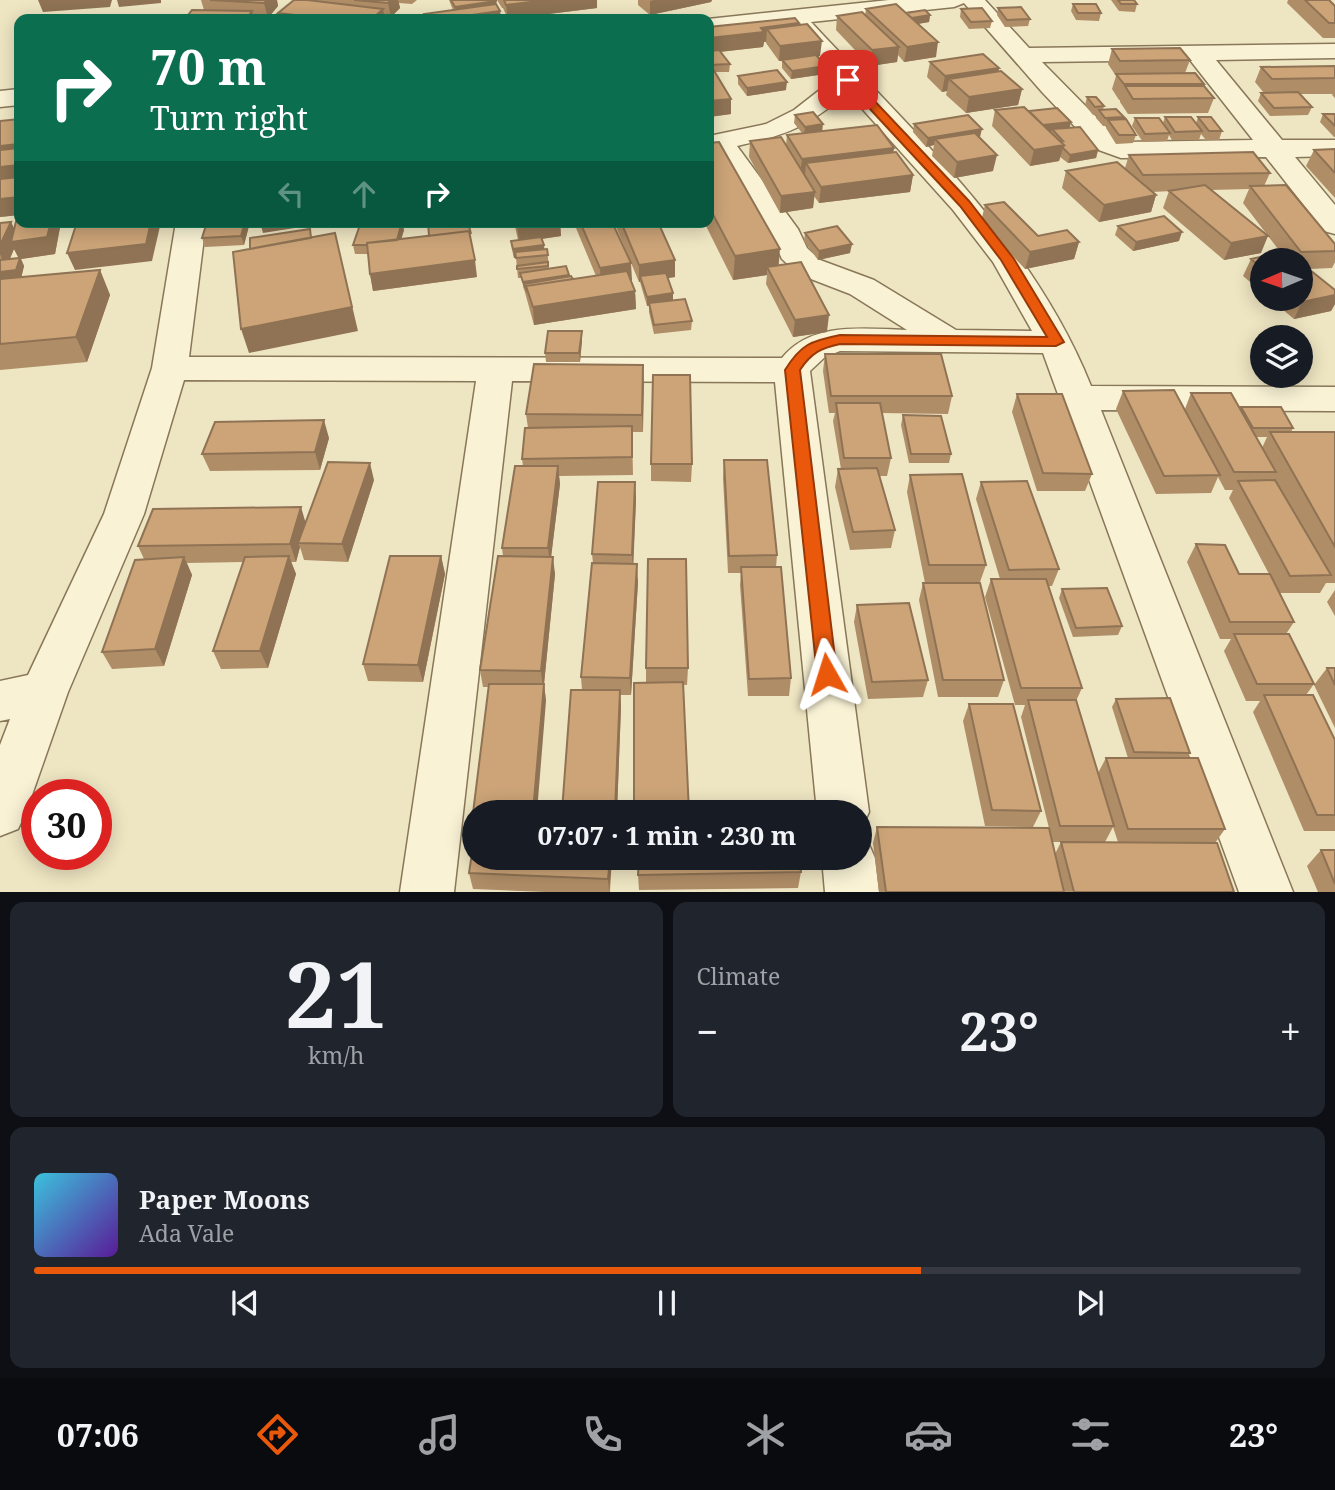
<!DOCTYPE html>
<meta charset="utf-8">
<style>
:root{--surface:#171b24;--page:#20242c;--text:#f1f3f6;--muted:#9ea1a6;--line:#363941;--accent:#ea580c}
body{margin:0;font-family:"Noto Serif",serif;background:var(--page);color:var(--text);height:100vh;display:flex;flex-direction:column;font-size:26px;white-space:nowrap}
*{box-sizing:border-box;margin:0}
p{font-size:23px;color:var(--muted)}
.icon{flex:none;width:38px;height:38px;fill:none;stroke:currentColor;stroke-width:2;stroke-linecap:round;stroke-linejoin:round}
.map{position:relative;height:892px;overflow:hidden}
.side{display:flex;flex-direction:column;gap:10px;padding:10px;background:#0d0f14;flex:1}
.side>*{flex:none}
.top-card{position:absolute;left:14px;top:14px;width:700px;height:214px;border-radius:14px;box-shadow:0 4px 18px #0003;background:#0b6e4f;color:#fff;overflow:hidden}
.needle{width:46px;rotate:268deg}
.buttons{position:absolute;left:1250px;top:248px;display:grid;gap:14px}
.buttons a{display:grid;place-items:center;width:63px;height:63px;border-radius:50%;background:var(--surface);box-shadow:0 4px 18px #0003;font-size:35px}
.speed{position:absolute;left:21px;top:779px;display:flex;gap:14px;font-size:35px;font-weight:700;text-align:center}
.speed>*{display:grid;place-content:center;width:91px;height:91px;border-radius:50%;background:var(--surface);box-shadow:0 4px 18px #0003;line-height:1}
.speed .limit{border:10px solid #d22;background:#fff;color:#111}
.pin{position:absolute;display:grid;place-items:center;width:60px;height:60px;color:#fff;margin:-30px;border-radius:14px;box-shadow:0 4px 10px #0006}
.me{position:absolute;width:77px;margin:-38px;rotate:354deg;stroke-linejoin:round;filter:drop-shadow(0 0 5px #0008)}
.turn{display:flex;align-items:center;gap:24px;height:147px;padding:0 21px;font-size:32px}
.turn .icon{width:91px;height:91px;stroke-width:2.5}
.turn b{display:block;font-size:49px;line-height:60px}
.lanes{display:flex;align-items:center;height:66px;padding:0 21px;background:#0003;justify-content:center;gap:35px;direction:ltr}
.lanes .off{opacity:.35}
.big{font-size:52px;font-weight:700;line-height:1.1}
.side .widget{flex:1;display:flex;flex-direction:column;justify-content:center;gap:10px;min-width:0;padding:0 24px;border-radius:14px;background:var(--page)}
.side .dial{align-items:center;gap:0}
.dial b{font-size:91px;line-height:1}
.song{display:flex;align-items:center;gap:21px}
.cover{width:84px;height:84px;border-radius:10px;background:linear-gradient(135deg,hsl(190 70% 55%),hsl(270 70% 35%))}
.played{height:7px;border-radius:4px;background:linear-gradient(90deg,var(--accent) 70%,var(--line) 70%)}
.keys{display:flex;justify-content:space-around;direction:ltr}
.heat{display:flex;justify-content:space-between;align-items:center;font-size:38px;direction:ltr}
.side .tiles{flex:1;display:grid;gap:10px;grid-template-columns:1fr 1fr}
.widget:last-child{grid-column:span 2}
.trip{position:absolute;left:462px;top:800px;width:410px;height:70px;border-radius:35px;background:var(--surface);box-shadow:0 4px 18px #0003;font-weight:700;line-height:70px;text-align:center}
.dock{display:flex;height:112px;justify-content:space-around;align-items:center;background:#090b0e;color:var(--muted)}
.dock .icon{width:49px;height:49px}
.dock .current{color:var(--accent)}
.dock b{font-size:32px;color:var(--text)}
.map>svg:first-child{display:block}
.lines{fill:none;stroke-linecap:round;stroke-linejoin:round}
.minor-casing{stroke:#887759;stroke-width:3}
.minor{fill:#f9f2d5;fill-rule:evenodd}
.wall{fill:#af8d67;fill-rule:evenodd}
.shaded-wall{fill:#8f7354}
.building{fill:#cca478;stroke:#8f7354;stroke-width:2}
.route{fill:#ea580c;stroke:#983908;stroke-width:2}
</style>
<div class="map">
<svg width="1335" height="892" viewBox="0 0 1335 892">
<rect width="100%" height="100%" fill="#eee5c2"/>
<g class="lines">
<defs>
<path id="minor" d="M889,0H985L1029,48L1335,44V58L1216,60L1282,140H1335V156L1295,157L1335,205V234L1324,231L1266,157L1121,158L1096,149L1042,92L964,3L954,7L811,22C915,134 1033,241 1091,386L1335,387V411L1101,410L1293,892H1239L1043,353L840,351L825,357L810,371L869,812L861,829L859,830V812H817L775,382L512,381L454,892H400L476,381L184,380L144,514L68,692L26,812L18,829L0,836V745L10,719L0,721V681L28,675L104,514L152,368L176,222H206L189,357L782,358C812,321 864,329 907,330L850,294L798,274L782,259L768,229L713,151L709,152V136L766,124L794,110L835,78L787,25L709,33L708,19ZM1190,60L1253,140L1125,142L1116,137L1042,62ZM848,93L953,210L993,262L1032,331L956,330L874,280L820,260L807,248L798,229L737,146C791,134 805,127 848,93Z
M19,89V105L0,107V91Z
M859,837L867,840L875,858L879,892H825L822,858H859Z"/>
</defs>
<!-- minor casing -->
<use href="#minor" class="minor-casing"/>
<!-- minor -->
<use href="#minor" class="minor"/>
</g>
<!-- wall -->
<path class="wall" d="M201,0H277L278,6L268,18L253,17V19H185L204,10Z
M294,0H417L412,4L399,3L400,8L391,17H384V19H279L278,13Z
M449,0H496L497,6L500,11L501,19H424V14L453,10Z
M497,0H597V8L508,19L503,8H502Z
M638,0H712L711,2L650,15L638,5Z
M1111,0H1134L1137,4L1135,12L1119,11Z
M1288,0H1329L1335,6V38H1323L1287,3Z
M1073,4L1101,13L1099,21L1076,20L1071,11Z
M998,8L1030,19L1028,26L1005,27L997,15Z
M866,9L906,14L930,15L929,22L918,24L936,57L904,62L898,55L897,62L870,66L836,30L837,16L865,15Z
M961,9L992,21L990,28L969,29L960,17Z
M799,25L820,56L817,57L826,66L825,74L791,79L782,68V61H779L766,43V42H764L763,47L720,52L730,64L729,72H715L731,99V114L709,117V27Z
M1112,49L1190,60L1185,73L1204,84L1203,86L1214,98L1208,113L1128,114L1120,102V100H1119L1112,89L1116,76L1108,64Z
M930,62L999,68V72L1022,89L1018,105L966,113L946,95L947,91L942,92L927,77Z
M1335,66V98L1332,95L1333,94H1300L1312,107L1308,115L1270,116L1258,101L1261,93H1264L1255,82L1261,67Z
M738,76L786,90L747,96L738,84Z
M1087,97L1104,106L1103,110L1124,117V119L1136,135L1133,143L1116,144L1106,128L1107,126H1103L1096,118L1097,115H1093L1085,105Z
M995,110L1029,111L1071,122L1069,128L1098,150L1096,158L1068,163L1060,157L1059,161L1030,166L992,126Z
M1323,114H1335V137H1334L1320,122Z
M795,115L823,131L894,152L913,175L910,192L819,203L814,196L813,208L780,213L749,157L750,141L786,145L787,135L802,133L794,123Z
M1165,117L1196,123L1198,117L1222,131L1219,140H1206L1201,134L1199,140H1172L1169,135L1167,141L1143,142L1132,126L1135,118L1163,123Z
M19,119V222H61L55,254L21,259L24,266L21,277L100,270L110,295L87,362L0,370V223L11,222L14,229L18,215L0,217V121ZM14,249L19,258L10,259Z
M914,124L980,137L979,138L993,171L954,178L932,156L934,145L926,147L913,132Z
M709,143L779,265L827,332L793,337L766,284L767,275L733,280L704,222H709Z
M1335,149V198L1306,166L1314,150Z
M1129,155L1270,173L1264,186L1335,244V262L1332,268L1309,269L1335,290V304L1331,311L1294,319L1270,299H1300V261H1262V292L1243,276L1251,259L1281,253L1243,203L1249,189L1211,190L1261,253L1224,260L1163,208L1169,191H1171L1152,192L1156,195L1151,212L1099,222L1062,188L1066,171L1125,168Z
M985,205L1038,236L1079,242L1074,259L1025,269L981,222Z
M207,222H250L244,245L205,247L202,238Z
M402,222L404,230L401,239L477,277L373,291L370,274L368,254H355L353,245Z
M514,222H560L561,236L542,239L544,249H547L549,268L569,277L573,279L596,276L576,228V223H573V222H612L635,291L636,309L534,325L521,278H518L516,258H514L512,250L511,241L518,240Z
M614,222H658L675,277L667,278L673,301L692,321L691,330L654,334L649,312V305L647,306L640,282H639Z
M1118,226L1179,241L1133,251L1115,235Z
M805,233L850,253L818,260L804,241Z
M582,331V340L580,362H546L545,353Z
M825,354L952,396L948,414L882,413L891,458L887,476H880L895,530L891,548L850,550L835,487L838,469H841L833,421L835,413H829L823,371Z
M643,365V432H632L633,475L559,476L560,484L551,557L555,574L544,684L546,701L474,812V817L473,813L489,687H483L480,670L503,556L502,548L523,466L522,459L528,428L526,414Z
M1123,391L1185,409L1191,393L1240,409L1241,407L1293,428L1291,432H1335V583H1326L1320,593H1280L1294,622L1286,634L1314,684L1306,695L1335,740V831H1304L1253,712L1260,701H1246L1224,651L1231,639H1220L1187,562L1196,544L1239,574H1269L1229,498L1233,490H1225L1218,477L1211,493L1156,494L1116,409ZM1256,437H1267L1262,448Z
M1017,394L1092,474L1085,491H1037L1012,412Z
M903,415L951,454L949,463H909L901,425Z
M329,438L320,470L210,471L202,454Z
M724,460L777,555L776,567L791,678L789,696H748L740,585L741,573H728L723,478Z
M651,464H692L691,482L651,481Z
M910,475L986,565L980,582L925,583L907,492Z
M374,480L348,562L304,560L300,547L296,562H291L296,574L268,668L221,669L213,651L243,562L187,563L192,575L164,666L112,669L102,652L144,559L138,546L306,522Z
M635,482L636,500L633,564L638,582L631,695H620L621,707L617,812H562L571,690H582L581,677L593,563L592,554Z
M981,482L1059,569L1052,586H1049L1082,688L1076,701L1098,773L1106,758H1128L1112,707L1116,699L1190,753L1187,758L1225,829L1215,843L1234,892H879L873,843L877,827L1049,828L1021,717L1025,705H1015L985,597L991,579H1000L976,499ZM1113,827L1118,842H1061L1055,854L1052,842H1105Z
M441,556L445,574L423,682L368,681L363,664Z
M923,583L1004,680L998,697H938L919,600Z
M1062,589L1122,626L1118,635L1073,637L1059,598Z
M1335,590V616L1327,602Z
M857,605L928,680L923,697L868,699L854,622Z
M646,668H688L687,685L646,683Z
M1327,668L1335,685V728L1314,685Z
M969,704L1041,811L1033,827L985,826L963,721Z
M1321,850H1335V892H1318L1307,866Z
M474,858H612L610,892H545L473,889L469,873Z
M801,872L798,888L639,890L638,875Z"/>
<!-- shaded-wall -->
<path class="shaded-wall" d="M38,0H112L110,7L43,12Z
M117,0H161V3L119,7Z
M267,0H277L278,6L268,18L264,3Z
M391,0H398L400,8L391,17L388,3Z
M504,0H597V8L508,19L506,5Z
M654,0H712L711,2L650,15V1Z
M496,1L497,8L456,14L455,7Z
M383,9L385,19H372Z
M252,11L254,18L253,19H246Z
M500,11L501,19H444Z
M930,15L929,22L911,25L912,18Z
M799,23L798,38L767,29L766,42H764L763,47L709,53V38L761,28Z
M822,41L820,56L779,61L780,46Z
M938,42L936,57L904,62L907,47Z
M899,47L897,62L870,66L872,50Z
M826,66L825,74L791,79L792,71Z
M999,68L996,83L949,79L947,91L942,92L945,76Z
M787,82L786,90L747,96V88Z
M1022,89L1018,105L966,113L969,97Z
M731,99V114L709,117V101Z
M1071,122L1069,130L1052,129L1051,132L1039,134L1042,125Z
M823,124L822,133L804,135L805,127Z
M982,129L980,137L940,144L935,139L934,145L926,147L928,138Z
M19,144V161L0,163V146Z
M1064,145L1059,161L1030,166L1034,150Z
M894,148L892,164L806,163L805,175L800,176L802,159Z
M1098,150L1096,158L1068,163L1070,155Z
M997,155L993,171L954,178L957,162Z
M19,165V182L0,184V167Z
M913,175L910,192L819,203L821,187Z
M815,192L813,208L780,213L781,196Z
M1156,195L1151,212L1099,222L1104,205Z
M19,197V215L0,217V199Z
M11,222L19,239L51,222H61L55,254L21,259L24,266L21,279L0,282V272L19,259L14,249L6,267L0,254V245Z
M151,222H161L152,261L75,270L67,253Z
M245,222H250L244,245L241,236Z
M260,222H333L263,233Z
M402,222L404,230L397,254L395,245Z
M537,222H560L561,236L519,242L517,225Z
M1182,232L1179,241L1133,251L1136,242Z
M335,233L358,331L249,353L241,329Z
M1268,236L1261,253L1224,260L1231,243Z
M1079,242L1074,259L1025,269L1030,252Z
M852,244L850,253L818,260L819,251Z
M544,245L545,254L514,258L513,249Z
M780,249L778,273L767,267V275L733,280L735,256Z
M475,260L477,277L373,291L370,274Z
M675,260V277L642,282L640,276V282H639V265Z
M631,263L632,280L601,285L600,268Z
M100,270L110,295L87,362L76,337Z
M569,275L570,283L524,284V290L523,282Z
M635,291L636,309L534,325L533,307Z
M673,293V302L647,306V297Z
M1335,295V304L1331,311L1294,319L1302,302Z
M829,315L827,332L793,337L795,320Z
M582,331V340L580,362L579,353Z
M643,365L644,382L643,432L642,415Z
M324,420L329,438L320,470L315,452Z
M370,463L374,480L348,562L342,544Z
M558,466L560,484L550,566L548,548Z
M635,482L636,500L633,573L632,555Z
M301,507L306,524L298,543L300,547L296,562L290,544Z
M289,556L296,574L268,668L260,651Z
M441,556L445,574L423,682L418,665Z
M184,557L192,575L164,666L155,649Z
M553,557L555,574L544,684L546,701L537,812H533L543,688L541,671Z
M637,564L638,582L631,695L630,678Z
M620,690L621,707L617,812H615Z
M610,858H612L609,892L608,879Z"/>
<!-- building -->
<path class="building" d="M210,0H267L264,3Z
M294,0H307L383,9L372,19H329L278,13Z
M354,0H391L388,3Z
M451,0H496V1L455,7Z
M504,0H547L506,5Z
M1118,0H1134L1137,4H1121Z
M1305,0H1329L1335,6V23H1329Z
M496,4L500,11L444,19H426L424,14Z
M896,4L938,42L907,47L866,9Z
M1073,4H1096L1101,13H1078Z
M1021,7L1030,19L1007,20L998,8Z
M982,8L992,21L971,22L961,9Z
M192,10L252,11L246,19L245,16L185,19Z
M925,10L930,15L912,18L906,13Z
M862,12L899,47L872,50L837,16Z
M245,16L243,19H198V18Z
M795,18L799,23L761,28L764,32L709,38V27Z
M807,24L822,41L780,46L767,29Z
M1180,48L1190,60L1120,61L1112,49Z
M719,50L730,64L709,65V51Z
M983,54L999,68L945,76L930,62Z
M816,55L826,66L792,71L782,60Z
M1335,66V78L1272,79L1261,67Z
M709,69H713L731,99L709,101Z
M777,70L787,82L747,88L738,76Z
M1001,71L1022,89L969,97L949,79Z
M1195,73L1204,84H1124L1116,74Z
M1125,86H1204L1214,98L1133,99Z
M1298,92L1312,107L1274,108L1261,93Z
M1087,97H1096L1104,106L1095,107Z
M1024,107L1064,145L1034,150L995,110Z
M1057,108L1071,122L1043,125L1029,111Z
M1116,109L1124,117L1105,118L1099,110Z
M813,112L823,124L805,127L795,115Z
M1323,114H1335V126Z
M968,115L982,129L928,138L914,124Z
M1165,117H1191L1202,131L1175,132Z
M1198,117H1211L1222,131H1209Z
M1135,118H1159L1170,133L1145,134Z
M19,119V144L0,146V121Z
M1126,119L1136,135H1119L1108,120Z
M877,125L894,148L802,159L787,135Z
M1080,127L1098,150L1070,155L1063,148L1064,145L1060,141H1063L1052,129Z
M975,133L997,155L957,162L935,139Z
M781,137L815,192L781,196L750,141Z
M719,142L780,249L735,256L709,207V143Z
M19,148V165L0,167V150Z
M1335,149V173L1314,150Z
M896,152L913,175L821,187L806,163Z
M1253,152L1270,173L1143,175L1129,155Z
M1117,162L1156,195L1104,205L1066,171Z
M19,177V197L0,199V179Z
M1205,185L1268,236L1231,243L1169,191Z
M1286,185L1335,244V251L1301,252L1250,186Z
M1004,202L1038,236L1067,230L1079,242L1030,252L985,205Z
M19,209V222H51L47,237L11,242Z
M1164,216L1182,232L1136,242L1118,226Z
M11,222L0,245V223Z
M77,222H151L146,244L67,253Z
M207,222H245L241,236L202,238Z
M361,222H402L397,240L367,243V245H353Z
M428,222H468L471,234L469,231L429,236Z
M516,222H537L517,225Z
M580,222H612L631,263L600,268Z
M621,222H658L675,260L639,265Z
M837,226L852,244L819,251L805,233Z
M310,229L311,238L250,249V238Z
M469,231L475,260L370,274L367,243Z
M335,233L352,307L241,329L233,252Z
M541,237L544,245L513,249L511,241Z
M547,249L548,255L516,258L515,252Z
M1287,251L1299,261H1262V268L1251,259Z
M20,258L16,270L0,272V260Z
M548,262V266L517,269V266Z
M801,262L829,315L795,320L767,267Z
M1300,262L1335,290V295L1302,302L1299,299H1300Z
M566,266L569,275L523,282L520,273Z
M100,270L76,337L0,344V279Z
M627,271L635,291L533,307L526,286Z
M666,273L673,293L647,297L640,276Z
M571,276L573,279L526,286L527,292L524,284Z
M685,299L692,321L654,325L649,303Z
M548,331H582L579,353H545Z
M825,354H941L952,396H831Z
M534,364L643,365L642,415L526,414Z
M653,375H690L692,464H651Z
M1174,390L1220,475L1164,476L1123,391Z
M1191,393H1231L1276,472H1234Z
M1017,394H1062L1092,474L1043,473Z
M836,403H880L891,458H844Z
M1241,407H1281L1293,428H1253Z
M903,415L941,416L951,454H911Z
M324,420L315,452L202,454L215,422Z
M632,426V457L522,459L525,428Z
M1270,432H1335V547Z
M724,460H767L777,555L729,556Z
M328,462L370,463L342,544L298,543Z
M515,466H558L548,548H502Z
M877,468L895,530L853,532L838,469Z
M962,474L986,565H929L910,475Z
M1275,480L1331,575L1290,576L1238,481Z
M1027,481L1059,569L1009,570L981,482Z
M598,482H635L632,555L592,554Z
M301,507L290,544L138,546L153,509Z
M1196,544L1225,545L1239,574H1270L1294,622H1230Z
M289,556L260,651H213L245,557Z
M390,556H441L418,665L363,664Z
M498,556L553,557L541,671L480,670Z
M184,557L155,649L102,652L135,560Z
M648,559H686L688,668H646Z
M592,563L637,564L630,678L581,677Z
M741,567H781L791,678L749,679Z
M991,579H1046L1082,688H1021Z
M923,583H980L1004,680H943Z
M1107,588L1122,626L1076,628L1062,589Z
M909,603L928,680L872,682L857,605Z
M1234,634H1289L1314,684H1257Z
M1327,668H1335V685Z
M683,682L689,812H634V683Z
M489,684H544L533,812H474L473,813Z
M571,690H620L615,811H562Z
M1264,695H1313L1335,740V815H1317Z
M1170,698L1190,753L1134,752L1116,699Z
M1028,700H1076L1114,826H1060Z
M969,704H1013L1041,811L992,810Z
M1106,758H1198L1225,829H1128Z
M877,827L1049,828L1064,892H886Z
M474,840V858H610L608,879L469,873Z
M1061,842L1217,843L1234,892H1074Z
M1321,850H1335V884Z
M639,858H799L801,872L638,875Z"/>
<!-- route -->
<path class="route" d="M845,77H852L969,201L1014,259L1064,342L1056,346L840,344C821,348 811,353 800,370L837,674L834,679L827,682L820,679L817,674L785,370C801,344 811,341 840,335L1047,337L1001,260L960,206L845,82Z"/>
</svg>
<div class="buttons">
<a><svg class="needle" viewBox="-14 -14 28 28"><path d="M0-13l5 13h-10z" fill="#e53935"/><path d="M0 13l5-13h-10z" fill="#9ea1a6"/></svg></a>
<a><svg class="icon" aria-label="layers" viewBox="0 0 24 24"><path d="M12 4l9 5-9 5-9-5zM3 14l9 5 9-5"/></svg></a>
</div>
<div class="speed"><div class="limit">30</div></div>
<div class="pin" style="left:848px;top:80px;background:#d93025"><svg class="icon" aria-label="arrive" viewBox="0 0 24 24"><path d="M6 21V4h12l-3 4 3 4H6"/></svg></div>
<svg class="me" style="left:827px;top:674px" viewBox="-20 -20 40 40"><path d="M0-17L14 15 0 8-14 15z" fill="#ea580c" stroke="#fff" stroke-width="4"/></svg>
<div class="trip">07:07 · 1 min · 230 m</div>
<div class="top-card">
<div class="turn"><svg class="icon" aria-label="right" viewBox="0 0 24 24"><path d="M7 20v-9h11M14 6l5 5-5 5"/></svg><div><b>70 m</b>Turn right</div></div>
<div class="lanes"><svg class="icon off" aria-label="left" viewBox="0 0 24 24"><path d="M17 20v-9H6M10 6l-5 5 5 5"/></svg><svg class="icon off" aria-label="ahead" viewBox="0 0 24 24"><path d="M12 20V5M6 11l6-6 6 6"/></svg><svg class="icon" aria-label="right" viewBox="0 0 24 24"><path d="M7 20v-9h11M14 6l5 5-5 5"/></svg></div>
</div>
</div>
<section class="side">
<div class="tiles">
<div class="widget dial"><b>21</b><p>km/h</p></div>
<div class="widget"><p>Climate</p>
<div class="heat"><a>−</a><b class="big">23°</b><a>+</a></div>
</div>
<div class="widget">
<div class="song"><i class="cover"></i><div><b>Paper Moons</b><p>Ada Vale</p></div></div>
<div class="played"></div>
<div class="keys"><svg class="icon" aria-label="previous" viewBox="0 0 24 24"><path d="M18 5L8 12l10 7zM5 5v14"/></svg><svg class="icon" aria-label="pause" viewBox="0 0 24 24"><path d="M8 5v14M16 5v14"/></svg><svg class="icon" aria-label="next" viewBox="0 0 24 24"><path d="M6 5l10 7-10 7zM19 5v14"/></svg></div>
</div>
</div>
</section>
<nav class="dock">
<b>07:06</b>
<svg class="icon current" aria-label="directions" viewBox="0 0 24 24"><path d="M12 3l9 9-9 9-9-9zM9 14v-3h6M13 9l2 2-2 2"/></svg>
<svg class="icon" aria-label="music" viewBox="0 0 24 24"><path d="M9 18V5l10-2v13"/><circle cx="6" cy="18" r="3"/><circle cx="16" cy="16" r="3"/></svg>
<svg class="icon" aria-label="phone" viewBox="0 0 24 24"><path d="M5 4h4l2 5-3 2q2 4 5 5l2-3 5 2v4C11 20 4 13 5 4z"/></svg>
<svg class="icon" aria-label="climate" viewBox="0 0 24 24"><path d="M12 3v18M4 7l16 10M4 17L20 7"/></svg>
<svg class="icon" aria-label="car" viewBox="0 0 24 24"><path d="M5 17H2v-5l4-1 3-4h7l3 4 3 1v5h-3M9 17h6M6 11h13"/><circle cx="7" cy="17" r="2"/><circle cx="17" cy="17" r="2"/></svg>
<svg class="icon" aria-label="filters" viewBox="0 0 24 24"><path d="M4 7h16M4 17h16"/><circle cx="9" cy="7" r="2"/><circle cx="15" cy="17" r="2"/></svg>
<b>23°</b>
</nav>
